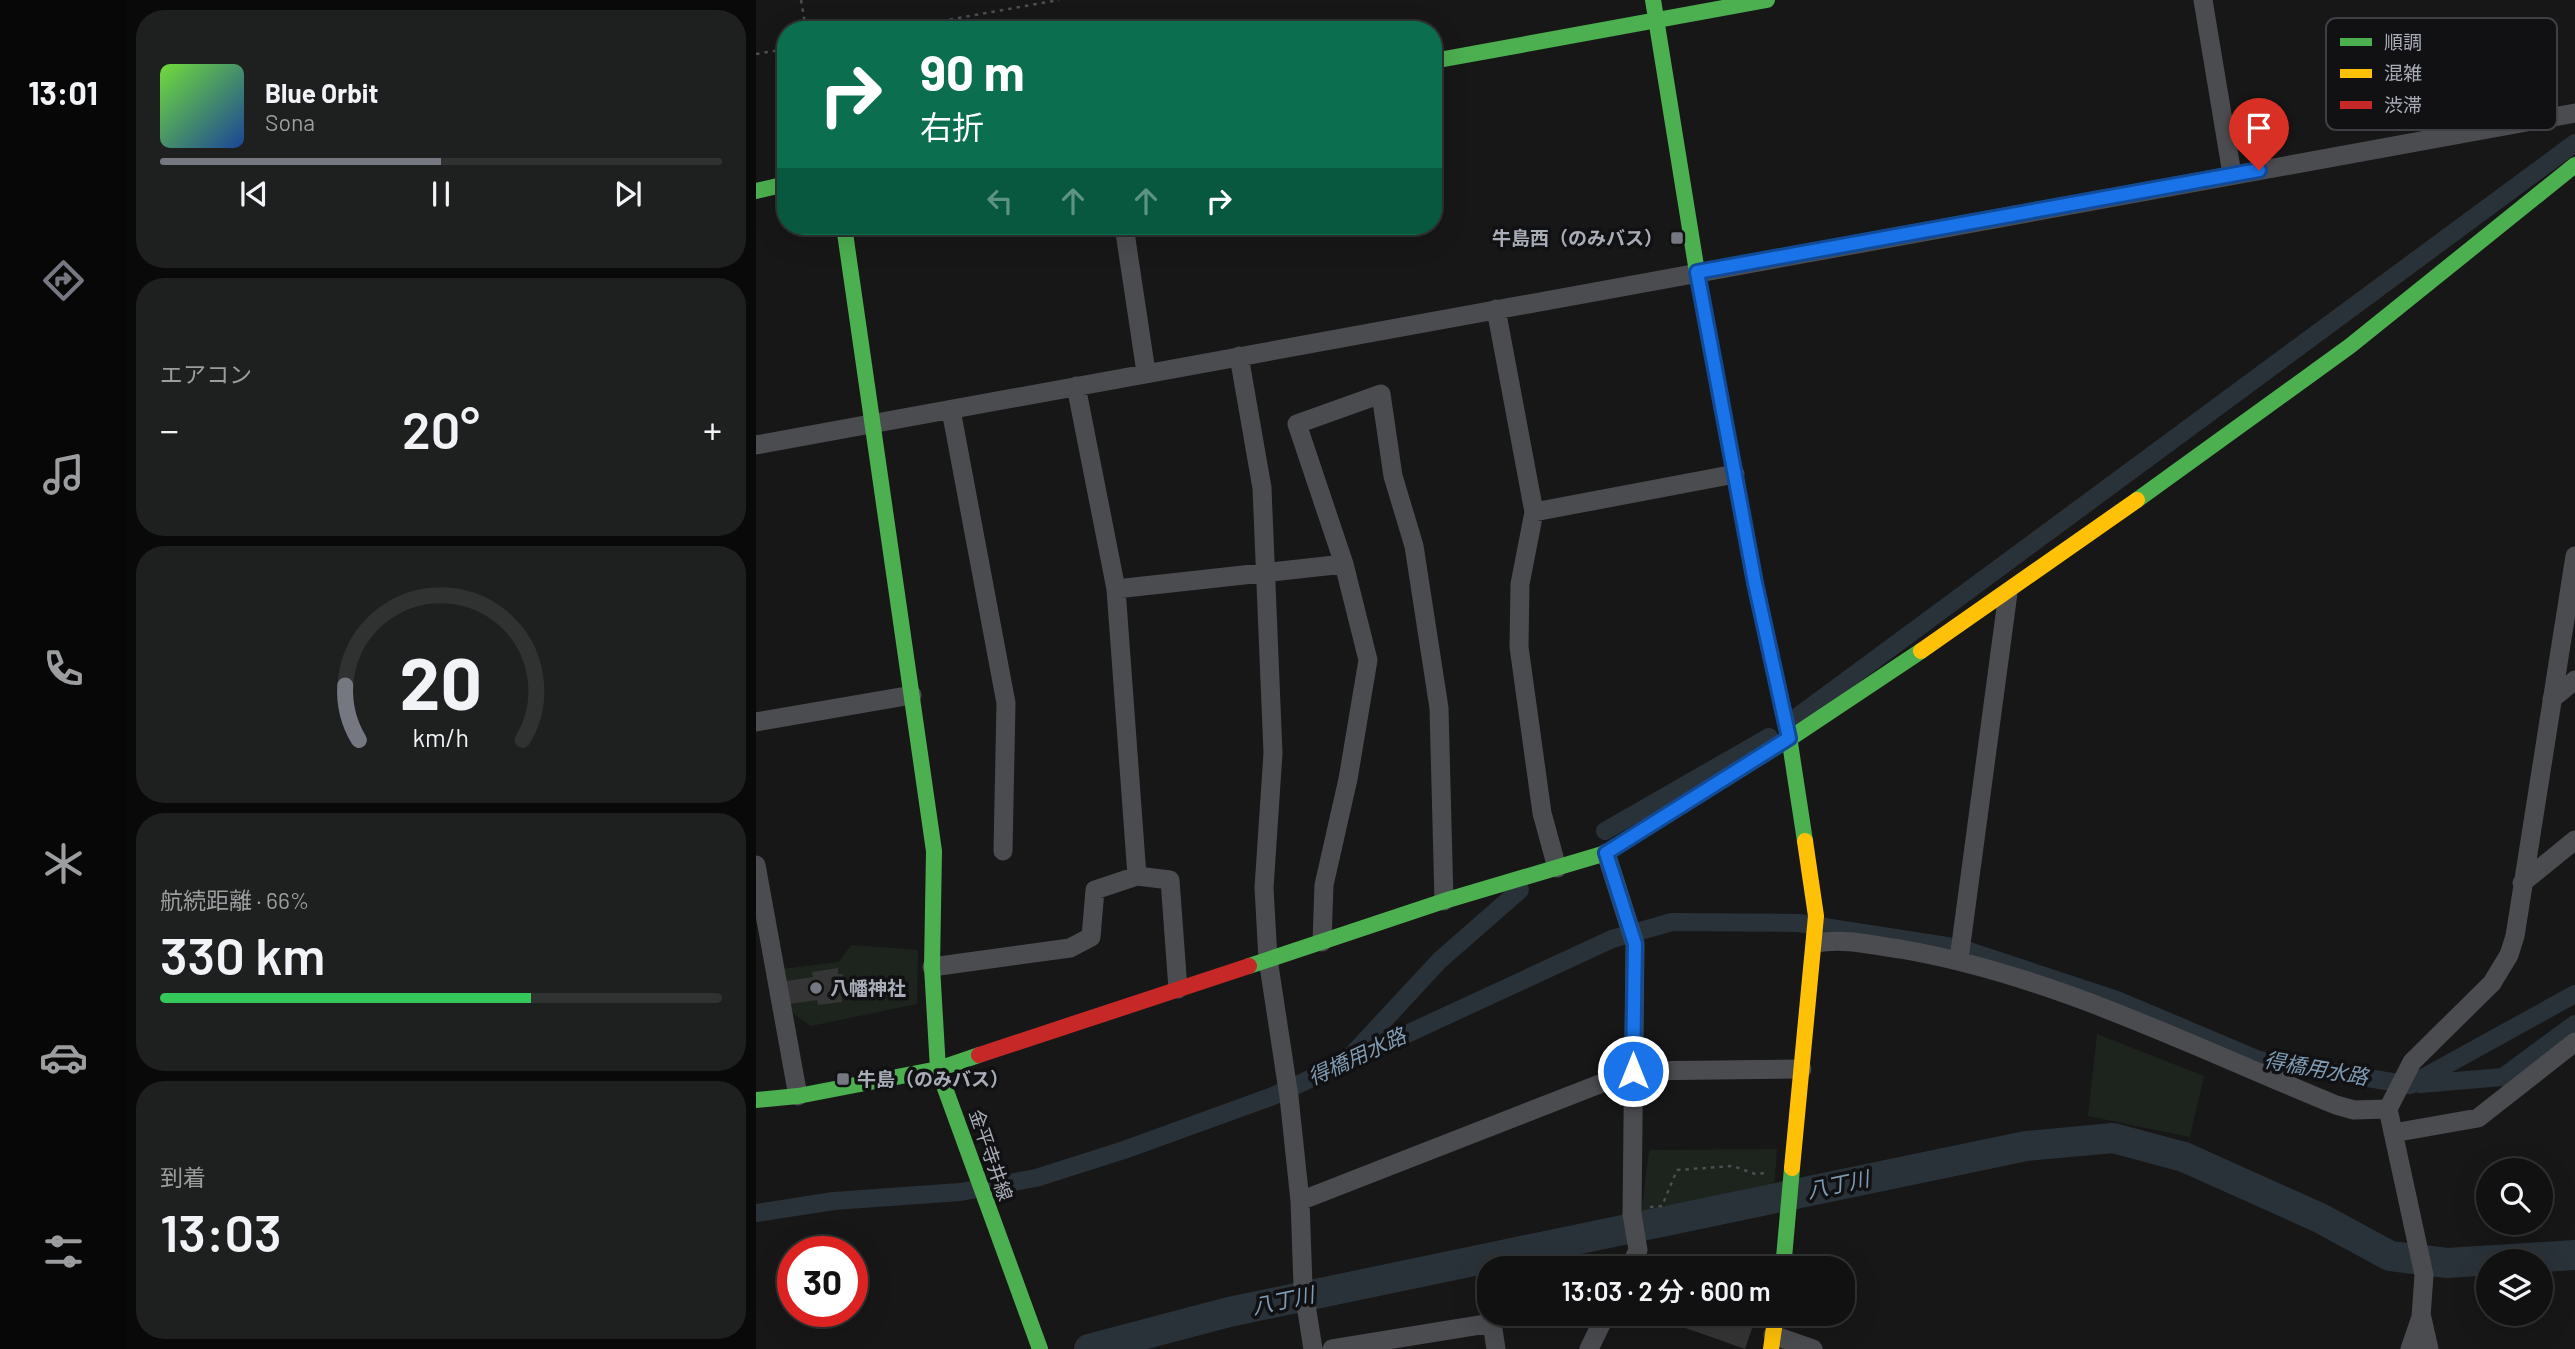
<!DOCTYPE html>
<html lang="ja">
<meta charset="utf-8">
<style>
:root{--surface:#111;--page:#1e1f1f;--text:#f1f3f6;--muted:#9c9d9f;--line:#303131;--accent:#757880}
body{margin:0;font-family:Barlow,"Noto Sans JP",sans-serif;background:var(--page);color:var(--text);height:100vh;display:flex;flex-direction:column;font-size:26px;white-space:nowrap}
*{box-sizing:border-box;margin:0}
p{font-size:23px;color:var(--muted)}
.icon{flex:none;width:38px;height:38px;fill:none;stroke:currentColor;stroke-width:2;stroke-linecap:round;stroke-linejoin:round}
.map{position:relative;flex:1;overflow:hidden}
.drawer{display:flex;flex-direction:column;gap:10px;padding:10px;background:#090909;width:630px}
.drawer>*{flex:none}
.top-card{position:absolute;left:21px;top:21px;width:665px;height:214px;border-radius:28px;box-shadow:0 7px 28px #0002,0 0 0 2px var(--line);background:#0b6e4f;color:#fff;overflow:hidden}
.tools{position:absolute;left:1720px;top:1158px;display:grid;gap:14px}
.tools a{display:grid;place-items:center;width:77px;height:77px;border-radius:50%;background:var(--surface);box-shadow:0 7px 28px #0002,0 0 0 2px var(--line);font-size:35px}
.speed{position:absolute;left:21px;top:1236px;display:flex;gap:14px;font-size:35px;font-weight:700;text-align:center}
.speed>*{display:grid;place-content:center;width:91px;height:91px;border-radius:50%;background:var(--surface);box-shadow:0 7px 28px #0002,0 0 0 2px var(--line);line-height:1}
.speed .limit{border:10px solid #d22;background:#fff;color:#111}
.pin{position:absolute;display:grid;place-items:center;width:60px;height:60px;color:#fff;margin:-72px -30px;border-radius:50% 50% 50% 0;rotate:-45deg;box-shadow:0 0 7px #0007}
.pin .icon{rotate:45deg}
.me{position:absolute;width:77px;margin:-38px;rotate:0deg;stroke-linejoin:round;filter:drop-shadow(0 0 5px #0008)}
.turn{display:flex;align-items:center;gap:24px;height:147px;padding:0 28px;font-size:32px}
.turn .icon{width:91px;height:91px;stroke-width:2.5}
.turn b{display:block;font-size:49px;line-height:60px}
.lanes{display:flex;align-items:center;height:66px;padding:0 28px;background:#0003;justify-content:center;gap:35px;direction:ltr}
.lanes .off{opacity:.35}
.big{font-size:52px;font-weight:600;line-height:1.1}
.drawer .widget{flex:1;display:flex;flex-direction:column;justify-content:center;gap:10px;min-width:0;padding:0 24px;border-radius:28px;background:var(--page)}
.drawer .dial{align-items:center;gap:0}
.dial svg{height:182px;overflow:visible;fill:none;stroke:var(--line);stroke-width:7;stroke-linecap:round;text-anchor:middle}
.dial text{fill:var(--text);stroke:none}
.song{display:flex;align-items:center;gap:21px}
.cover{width:84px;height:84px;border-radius:10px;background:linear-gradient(135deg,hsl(100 70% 55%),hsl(220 70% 35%))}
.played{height:7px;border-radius:4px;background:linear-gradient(90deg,var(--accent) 50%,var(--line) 50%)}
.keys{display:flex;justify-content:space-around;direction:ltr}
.heat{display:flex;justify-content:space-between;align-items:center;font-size:38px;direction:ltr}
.charge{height:10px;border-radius:5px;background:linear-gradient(90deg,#34c759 66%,var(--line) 0)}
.trip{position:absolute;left:721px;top:1256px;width:378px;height:70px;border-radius:28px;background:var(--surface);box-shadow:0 7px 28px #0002,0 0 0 2px var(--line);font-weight:600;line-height:70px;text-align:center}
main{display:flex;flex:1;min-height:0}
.tabs{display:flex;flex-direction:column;width:126px;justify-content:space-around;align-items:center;background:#070707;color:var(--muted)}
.tabs .icon{width:49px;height:49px}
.tabs .current{color:var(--accent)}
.tabs b{font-size:32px;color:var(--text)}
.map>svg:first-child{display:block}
.green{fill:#1d241e}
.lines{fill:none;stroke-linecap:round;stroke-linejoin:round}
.canal{stroke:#2a3239;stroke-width:18}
.river{stroke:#2a3239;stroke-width:30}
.building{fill:#353536}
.path{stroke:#4d4e52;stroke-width:2.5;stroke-dasharray:3.5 5;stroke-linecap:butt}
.street{stroke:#4b4c50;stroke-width:19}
.fast{stroke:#4caf50;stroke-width:16}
.slow{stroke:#ffc107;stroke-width:16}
.jam{stroke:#c62828;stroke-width:16}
.route-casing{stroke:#114b97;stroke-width:18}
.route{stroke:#1a73e8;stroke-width:12}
.poi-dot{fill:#757880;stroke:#111113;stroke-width:2.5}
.labels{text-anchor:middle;stroke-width:7;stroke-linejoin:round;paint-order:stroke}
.poi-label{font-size:19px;font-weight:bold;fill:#a8adb8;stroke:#111113;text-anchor:start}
.street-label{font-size:19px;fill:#a8adb8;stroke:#111113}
.water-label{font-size:21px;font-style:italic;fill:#7f9bb3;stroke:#111113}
.key{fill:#111113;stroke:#3e4045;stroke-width:2}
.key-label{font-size:19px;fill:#a8adb8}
</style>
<main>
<nav class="tabs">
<b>13:01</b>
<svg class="icon current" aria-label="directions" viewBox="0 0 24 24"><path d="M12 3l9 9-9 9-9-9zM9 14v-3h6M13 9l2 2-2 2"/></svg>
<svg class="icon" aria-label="music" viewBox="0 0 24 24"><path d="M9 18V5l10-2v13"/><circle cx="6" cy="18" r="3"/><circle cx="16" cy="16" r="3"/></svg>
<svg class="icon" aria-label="phone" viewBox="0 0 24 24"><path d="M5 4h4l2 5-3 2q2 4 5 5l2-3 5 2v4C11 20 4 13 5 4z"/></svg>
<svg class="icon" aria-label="climate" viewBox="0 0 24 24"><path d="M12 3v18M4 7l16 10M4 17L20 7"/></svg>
<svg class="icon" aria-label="car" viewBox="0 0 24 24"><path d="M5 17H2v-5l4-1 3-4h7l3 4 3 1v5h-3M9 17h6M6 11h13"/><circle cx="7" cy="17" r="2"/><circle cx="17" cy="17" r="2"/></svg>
<svg class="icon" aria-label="filters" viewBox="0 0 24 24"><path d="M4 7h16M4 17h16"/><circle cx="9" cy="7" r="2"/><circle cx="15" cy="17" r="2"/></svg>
</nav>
<section class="drawer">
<div class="widget">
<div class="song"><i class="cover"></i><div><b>Blue Orbit</b><p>Sona</p></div></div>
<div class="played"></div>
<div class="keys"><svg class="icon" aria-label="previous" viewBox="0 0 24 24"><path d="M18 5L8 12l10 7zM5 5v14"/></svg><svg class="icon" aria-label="pause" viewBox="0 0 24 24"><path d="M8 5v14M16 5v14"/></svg><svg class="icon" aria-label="next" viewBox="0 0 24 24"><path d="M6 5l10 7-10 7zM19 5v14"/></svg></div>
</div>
<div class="widget"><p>エアコン</p>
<div class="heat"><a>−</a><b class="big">20°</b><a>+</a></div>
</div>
<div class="widget dial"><svg viewBox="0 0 100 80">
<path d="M14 69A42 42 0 1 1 86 69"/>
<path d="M14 69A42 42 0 0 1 8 45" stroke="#757880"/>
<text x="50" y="56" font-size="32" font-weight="700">20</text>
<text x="50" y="72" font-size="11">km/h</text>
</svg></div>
<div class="widget"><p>航続距離 · 66%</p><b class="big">330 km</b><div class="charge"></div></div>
<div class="widget"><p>到着</p><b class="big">13:03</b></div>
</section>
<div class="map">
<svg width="1819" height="1349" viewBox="0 0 1819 1349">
<rect width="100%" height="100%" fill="#171717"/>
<!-- green -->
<path class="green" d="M95,945L162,950L161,1004L55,1026L30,1009L25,969L83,962Z
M1341,1034L1448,1076L1434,1137L1332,1116Z
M1021,1149L1018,1190L885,1216L893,1150Z"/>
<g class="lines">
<!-- canal -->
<path class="canal" d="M1041,717L1819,143
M849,831L1013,737
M1213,951L1361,1000L1503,1060L1654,1085L1819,994
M593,1058L684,960L764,890
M1664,1084L1747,1077L1819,1024
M0,1213L78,1201L204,1192L280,1178L368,1150L517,1096L856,939L916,922L1043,923L1197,947"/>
<!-- river -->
<path class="river" d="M333,1349L473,1312L1270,1146L1357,1138L1428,1157L1564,1218L1634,1256L1691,1263L1819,1255"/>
</g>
<!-- building -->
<path class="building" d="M82,968V974H87L90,995H85L86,1002L62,1005L61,1000L33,1004L30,981L57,977L56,972Z
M890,1314H1001L989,1349Z"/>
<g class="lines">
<!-- path -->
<path class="path" d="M45,0L50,30
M135,30L303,0
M0,54L30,49
M894,1207L906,1206L921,1170L977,1166L999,1174L1013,1173"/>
<!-- street -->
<path class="street" d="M1447,0L1476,174
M368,226L390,372
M740,309L778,512L764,584L763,647L786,813L801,868
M483,356L506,488L517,753L508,888L512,959L533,1097L544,1201L547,1286L557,1349
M320,386L360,589L381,876L414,880L422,989
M195,410L250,703L247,851
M0,445L1819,113
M778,512L979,474
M360,589L588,564
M1796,699L1819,680
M0,722L156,695
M850,853L879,944L876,1214L882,1250L873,1269
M0,865L42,1096
M1766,883L1819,840
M566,942L568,885L592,779L612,660L588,564L541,424L625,394L637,476L658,546L683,708L688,901
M1060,943C1089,938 1115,945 1144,949C1297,975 1437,1047 1580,1105L1598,1110L1632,1109
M1203,959L1252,593
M176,967L314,948L335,937L339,890L381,876
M1637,1133L1722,1118L1819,1042
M544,1201L877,1071L1046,1069
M1666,1318L1673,1349
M1017,1335L1057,1349
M576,1349L736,1323L740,1349
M833,1349L850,1314
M1654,1349L1665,1317L1668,1275L1632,1109L1656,1062L1736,983L1753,955L1759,936L1819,556"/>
<!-- fast -->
<path class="fast" d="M897,0L941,272L999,584L1032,730L1049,841
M677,61L1011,0
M0,191L30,184
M88,226L178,851L176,967L182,1069L223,1055
M1381,500L1594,346L1819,165
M493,966L688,901L850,853L1033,739L1165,651
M0,1100L42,1096L182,1069L284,1349
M1027,1269L1036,1168"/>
<!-- slow -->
<path class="slow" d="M1165,651L1381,500
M1036,1168L1060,916L1049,841
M1015,1349L1020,1314"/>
<!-- jam -->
<path class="jam" d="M223,1055L493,966"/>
</g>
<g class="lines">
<defs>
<path id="route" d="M877,1071L879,944L850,853L1033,738L999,583L941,272L1503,170"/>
</defs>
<!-- route casing -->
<use href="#route" class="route-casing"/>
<!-- route -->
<use href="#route" class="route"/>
</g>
<!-- markers -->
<g class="poi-dot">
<rect x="914" y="231" width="14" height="14" rx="3.5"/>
<circle cx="60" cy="988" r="7"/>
<rect x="80" y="1072" width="14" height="14" rx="3.5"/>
</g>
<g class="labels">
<!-- poi labels -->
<g class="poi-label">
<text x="907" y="245" text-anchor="end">牛島西（のみバス）</text>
<text x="74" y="995">八幡神社</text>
<text x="101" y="1086">牛島（のみバス）</text>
</g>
<!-- street labels -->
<g class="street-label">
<text transform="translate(235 1155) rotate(71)" y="7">金平寺井線</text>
</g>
<!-- water labels -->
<g class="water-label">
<text transform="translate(601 1057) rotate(-25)" y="7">得橋用水路</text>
<text transform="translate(1560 1069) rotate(10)" y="7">得橋用水路</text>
<text transform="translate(1082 1185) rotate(-12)" y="7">八丁川</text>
<text transform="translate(527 1301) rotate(-12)" y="7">八丁川</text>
</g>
</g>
<!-- legend -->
<rect x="1570" y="18" width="231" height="112" rx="10" class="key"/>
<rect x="1584" y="38" width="32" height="8" fill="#4caf50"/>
<rect x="1584" y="69" width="32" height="9" fill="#ffc107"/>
<rect x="1584" y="101" width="32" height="8" fill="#c62828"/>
<g class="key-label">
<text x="1628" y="49">順調</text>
<text x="1628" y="80">混雑</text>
<text x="1628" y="112">渋滞</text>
</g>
</svg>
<div class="tools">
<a><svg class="icon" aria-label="search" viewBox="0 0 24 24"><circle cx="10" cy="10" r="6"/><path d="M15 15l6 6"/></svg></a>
<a><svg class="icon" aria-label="layers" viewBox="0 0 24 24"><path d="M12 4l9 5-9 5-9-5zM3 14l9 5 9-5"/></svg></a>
</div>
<div class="speed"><div class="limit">30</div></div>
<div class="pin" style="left:1503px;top:170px;background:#d93025"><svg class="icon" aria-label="arrive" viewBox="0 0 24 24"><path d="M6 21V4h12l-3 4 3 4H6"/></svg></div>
<svg class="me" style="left:877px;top:1071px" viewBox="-20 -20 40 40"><circle r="17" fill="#1a73e8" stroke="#fff" stroke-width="3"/><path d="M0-11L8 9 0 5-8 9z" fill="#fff"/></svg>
<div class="trip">13:03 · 2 分 · 600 m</div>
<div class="top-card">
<div class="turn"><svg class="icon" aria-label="right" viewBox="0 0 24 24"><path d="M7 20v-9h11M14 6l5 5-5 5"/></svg><div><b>90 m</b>右折</div></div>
<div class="lanes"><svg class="icon off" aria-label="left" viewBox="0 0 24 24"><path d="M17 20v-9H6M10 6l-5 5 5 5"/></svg><svg class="icon off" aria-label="ahead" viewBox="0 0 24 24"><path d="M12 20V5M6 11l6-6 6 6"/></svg><svg class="icon off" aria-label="ahead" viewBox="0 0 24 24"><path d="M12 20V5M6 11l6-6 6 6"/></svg><svg class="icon" aria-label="right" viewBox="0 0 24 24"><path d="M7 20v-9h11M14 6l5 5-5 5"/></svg></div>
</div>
</div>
</main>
